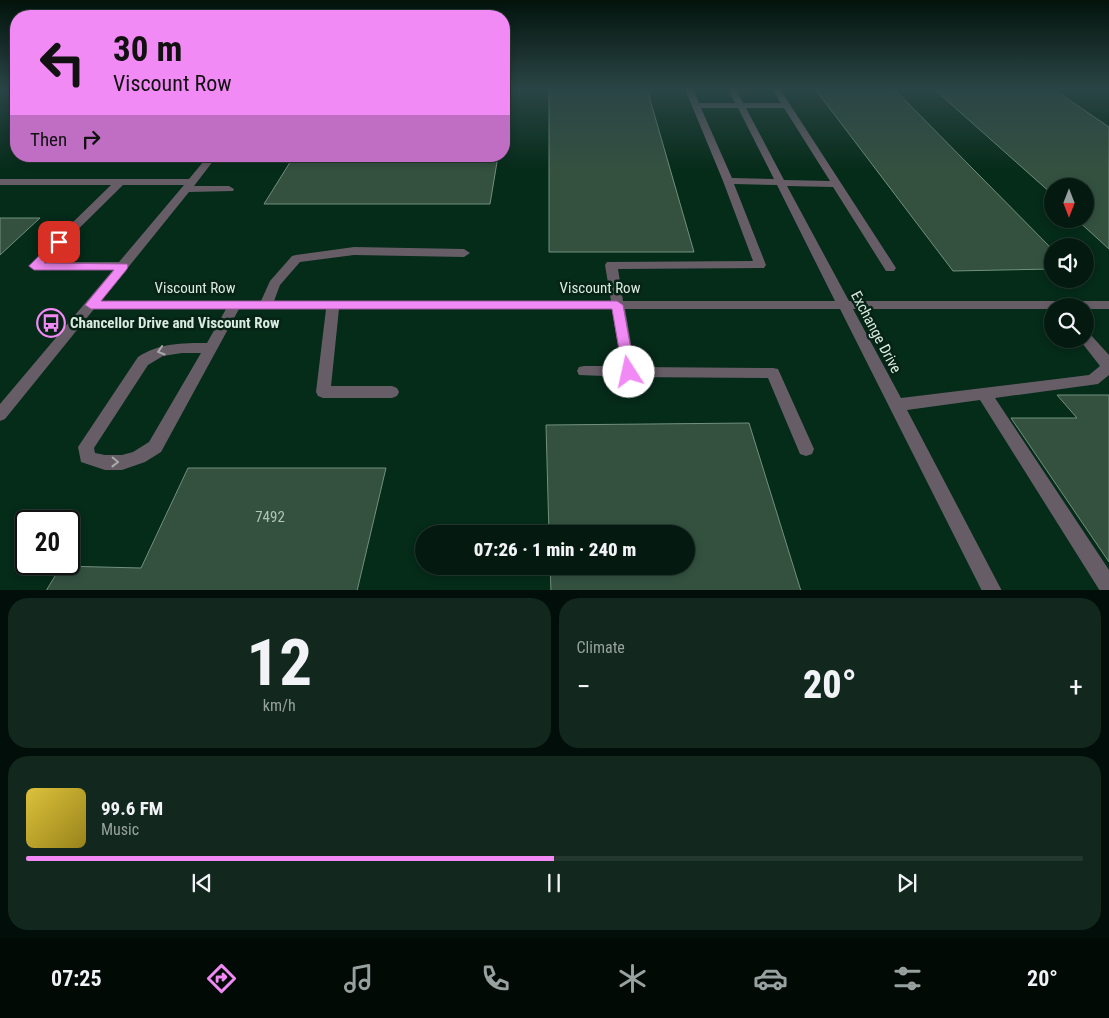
<!DOCTYPE html>
<meta charset="utf-8">
<style>
:root{--surface:#041a10;--page:#12271e;--text:#f1f3f6;--muted:#97a19f;--line:#253830;--accent:#f18af4}
body{margin:0;font-family:"Roboto Condensed",sans-serif;background:var(--page);color:var(--text);height:100vh;display:flex;flex-direction:column;font-size:19px;white-space:nowrap}
*{box-sizing:border-box;margin:0}
p{font-size:16px;color:var(--muted)}
.icon{flex:none;width:28px;height:28px;fill:none;stroke:currentColor;stroke-width:2;stroke-linecap:round;stroke-linejoin:round}
.map{position:relative;height:590px;overflow:hidden}
.sheet{display:flex;flex-direction:column;gap:8px;padding:8px;background:#020e09;flex:1}
.sheet>*{flex:none}
.top-card{position:absolute;left:10px;top:10px;width:500px;height:152px;border-radius:20px;box-shadow:0 2px 8px #0003,0 0 0 1px var(--line);background:#f18af4;color:#111;overflow:hidden}
.needle{width:32px;rotate:180deg}
.tools{position:absolute;left:1044px;top:178px;display:grid;gap:10px}
.tools a{display:grid;place-items:center;width:50px;height:50px;border-radius:50%;background:var(--surface);box-shadow:0 2px 8px #0003,0 0 0 1px var(--line);font-size:25px}
.speed{position:absolute;left:15px;top:510px;display:flex;gap:10px;font-size:25px;font-weight:700;text-align:center}
.speed>*{display:grid;place-content:center;width:65px;height:65px;border-radius:50%;background:var(--surface);box-shadow:0 2px 8px #0003,0 0 0 1px var(--line);line-height:1}
.speed .limit{border:2px solid #111;border-radius:8px;background:#fff;color:#111}
.pin{position:absolute;display:grid;place-items:center;width:42px;height:42px;color:#fff;margin:-21px;border-radius:10px;box-shadow:0 2px 8px #0006}
.me{position:absolute;width:55px;margin:-28px;rotate:350deg;stroke-linejoin:round;filter:drop-shadow(0 0 4px #0008)}
.turn{display:flex;align-items:center;gap:18px;height:105px;padding:0 20px;font-size:22px}
.turn .icon{width:65px;height:65px;stroke-width:2.5}
.turn b{display:block;font-size:35px;line-height:42px}
.then{display:flex;align-items:center;height:48px;padding:0 20px;background:#0003;gap:10px;font-size:19px}
.big{font-size:38px;font-weight:800;line-height:1.1}
.sheet .tile{flex:1;display:flex;flex-direction:column;justify-content:center;gap:8px;min-width:0;padding:0 18px;border-radius:20px;background:var(--page)}
.sheet .dial{align-items:center;gap:0}
.dial b{font-size:65px;line-height:1}
.song{display:flex;align-items:center;gap:15px}
.cover{width:60px;height:60px;border-radius:8px;background:linear-gradient(135deg,hsl(50 70% 55%),hsl(50 70% 35%))}
.played{height:5px;border-radius:2px;background:linear-gradient(90deg,var(--accent) 50%,var(--line) 50%)}
.keys{display:flex;justify-content:space-around;direction:ltr}
.heat{display:flex;justify-content:space-between;align-items:center;font-size:28px;direction:ltr}
.sheet .tiles{flex:1;display:grid;gap:8px;grid-template-columns:1fr 1fr}
.tile:last-child{grid-column:span 2}
.trip{position:absolute;left:415px;top:525px;width:280px;height:50px;border-radius:25px;background:var(--surface);box-shadow:0 2px 8px #0003,0 0 0 1px var(--line);font-weight:800;line-height:50px;text-align:center}
.tabs{display:flex;height:80px;justify-content:space-around;align-items:center;background:#020a06;color:var(--muted)}
.tabs .icon{width:35px;height:35px}
.tabs .active{color:var(--accent)}
.tabs b{font-size:22px;color:var(--text)}
.map>svg:first-child{display:block}
.built{fill:#052b19;fill-rule:evenodd}
.building{fill:#345140;stroke:#72907e}
.lines{fill:none;stroke-linecap:round;stroke-linejoin:round}
.minor{fill:#675d67;fill-rule:evenodd}
.oneway{stroke:#a6abaa}
.route{fill:#f18af4;stroke:#9d5a9f}
.labels{text-anchor:middle;stroke-width:5;stroke-linejoin:round;paint-order:stroke}
.street-label{font-size:15px;fill:#d9eae0;stroke:#062315}
.poi-label{font-size:15px;font-weight:bold;fill:#d9eae0;stroke:#062315;text-anchor:start}
.near-number-label{font-size:15px;fill:#b0c4b8}
</style>
<div class="map">
<svg width="1109" height="591" viewBox="0 0 1109 591">
<rect width="100%" height="100%" fill="#062315"/>
<!-- built -->
<path class="built" d="M0,89H16V156H504V89H1109V590H0ZM1052,186H1085V219H1052ZM1052,246H1085V279H1052ZM1052,306H1085V339H1052ZM26,521H69V564H26ZM424,534H686V566H424Z"/>
<!-- building -->
<path class="building" d="M549,89H647L694,252H549Z
M815,89H894L1052,249V269L953,271Z
M934,89H1053L1109,127V249L1076,219H1085V186H1052V194Z
M294,156H498L490,204H264Z
M0,218H40L0,255Z
M1057,395H1109V562L1011,418H1077Z
M749,423L801,591H551L550,566H686V534H549L546,425Z
M188,468H386L357,591H46L61,566L141,568Z"/>
<g class="lines">
<!-- minor -->
<path class="minor" d="M685,89H693L699,103H735L728,89H736L743,103H781L772,89H780L896,268L894,271H886L833,187L787,186L849,301H1109V309H1085V306H1052V309H853L901,398L1089,375L1100,366L1079,339H1085V332L1090,334L1109,355V375L1098,384L995,398L1109,570V591H1100L980,400L907,410L1002,591H982L840,309H625L635,367L773,368L778,369L814,449L812,454L806,456L800,454L768,378L629,377L579,375L577,371L579,367L584,366H621L612,309H339L331,386H392L397,388L399,392L397,396L392,398H323L318,396L316,392L326,309H239L161,452L145,462L122,470H105L81,462L78,447L138,357C159,343 182,343 207,343L226,309H94L5,419L0,421V404L113,270H34L28,266L111,185H0V179H189L208,156H217L194,186H229L234,189L233,191L189,192L101,301H261L270,281L292,256L296,255L354,247L464,249L470,253L464,257L354,255L300,262L280,285L274,301H611L605,265L607,262L753,261L723,181ZM701,108H738L774,179L732,178ZM746,108H784L830,181L784,180ZM734,184L777,185L835,301H623L618,269L764,268L766,265ZM123,185H184L119,262H45ZM182,353H201L149,442L133,452L122,455H105L95,453L94,448L148,365L163,356Z"/>
</g>
<!-- one-way arrows -->
<defs><path id="oneway-chevron" d="M-2-3.5L2.5 0L-2 3.5" fill="none" stroke-width="1.6" stroke-linecap="round" stroke-linejoin="round" transform="scale(1.25)"/></defs>
<g class="oneway">
<use href="#oneway-chevron" transform="translate(161 351) rotate(163)"/>
<use href="#oneway-chevron" transform="translate(115 462) rotate(1)"/>
</g>
<!-- sky -->
<linearGradient id="sky" x2="0" y2="1"><stop stop-color="#03130c"/><stop offset="0.52" stop-color="#2a4546"/><stop offset="1" stop-color="#2a4546" stop-opacity="0"/></linearGradient>
<rect width="1109" height="171" fill="url(#sky)"/>
<!-- route -->
<path class="route" d="M59,239L64,242L44,263L127,264L128,266L127,269L101,301H617L623,305L635,372L634,376H624L623,372L612,309H91L85,305L114,270H34L29,266L55,240Z"/>
<!-- icons -->
<defs>
<symbol id="bus-ring" viewBox="-11 -11 22 22"><circle r="9.5" fill="#062315" stroke="#f18af4" stroke-width="1.5"/><path d="M-5-6H5V4H4V6H2V4H-2V6H-4V4H-5ZM-3.5-4V0h7V-4ZM-3.5 1.2v1.5H-2V1.2ZM2 1.2v1.5H3.5V1.2Z" fill="#f18af4"/></symbol>
</defs>
<g fill-rule="evenodd">
<use href="#bus-ring" x="35" y="307" width="32" height="32"/>
</g>
<g class="labels">
<!-- street labels -->
<g class="street-label">
<text x="195" y="293">Viscount Row</text>
<text x="600" y="293">Viscount Row</text>
<text transform="translate(876 332) rotate(62)" y="5">Exchange Drive</text>
</g>
<!-- poi labels -->
<g class="poi-label">
<text x="70" y="328">Chancellor Drive and Viscount Row</text>
</g>
<!-- near-number labels -->
<g class="near-number-label">
<text x="270" y="522">7492</text>
</g>
</g>
</svg>
<div class="tools">
<a><svg class="needle" viewBox="-14 -14 28 28"><path d="M0-13l5 13h-10z" fill="#e53935"/><path d="M0 13l5-13h-10z" fill="#97a19f"/></svg></a>
<a><svg class="icon" aria-label="sound" viewBox="0 0 24 24"><path d="M4 9h4l5-4v14l-5-4H4zM17 9q2 3 0 6"/></svg></a>
<a><svg class="icon" aria-label="search" viewBox="0 0 24 24"><circle cx="10" cy="10" r="6"/><path d="M15 15l6 6"/></svg></a>
</div>
<div class="speed"><div class="limit">20</div></div>
<div class="pin" style="left:59px;top:242px;background:#d93025"><svg class="icon" aria-label="arrive" viewBox="0 0 24 24"><path d="M6 21V4h12l-3 4 3 4H6"/></svg></div>
<svg class="me" style="left:629px;top:372px" viewBox="-20 -20 40 40"><circle r="19" fill="#fff"/><path d="M0-13L10 11 0 6-10 11z" fill="#f18af4"/></svg>
<div class="trip">07:26 · 1 min · 240 m</div>
<div class="top-card">
<div class="turn"><svg class="icon" aria-label="left" viewBox="0 0 24 24"><path d="M17 20v-9H6M10 6l-5 5 5 5"/></svg><div><b>30 m</b>Viscount Row</div></div>
<div class="then">Then<svg class="icon" aria-label="right" viewBox="0 0 24 24"><path d="M7 20v-9h11M14 6l5 5-5 5"/></svg></div>
</div>
</div>
<section class="sheet">
<div class="tiles">
<div class="tile dial"><b>12</b><p>km/h</p></div>
<div class="tile"><p>Climate</p>
<div class="heat"><a>−</a><b class="big">20°</b><a>+</a></div>
</div>
<div class="tile">
<div class="song"><i class="cover"></i><div><b>99.6 FM</b><p>Music</p></div></div>
<div class="played"></div>
<div class="keys"><svg class="icon" aria-label="previous" viewBox="0 0 24 24"><path d="M18 5L8 12l10 7zM5 5v14"/></svg><svg class="icon" aria-label="pause" viewBox="0 0 24 24"><path d="M8 5v14M16 5v14"/></svg><svg class="icon" aria-label="next" viewBox="0 0 24 24"><path d="M6 5l10 7-10 7zM19 5v14"/></svg></div>
</div>
</div>
</section>
<nav class="tabs">
<b>07:25</b>
<svg class="icon active" aria-label="directions" viewBox="0 0 24 24"><path d="M12 3l9 9-9 9-9-9zM9 14v-3h6M13 9l2 2-2 2"/></svg>
<svg class="icon" aria-label="music" viewBox="0 0 24 24"><path d="M9 18V5l10-2v13"/><circle cx="6" cy="18" r="3"/><circle cx="16" cy="16" r="3"/></svg>
<svg class="icon" aria-label="phone" viewBox="0 0 24 24"><path d="M5 4h4l2 5-3 2q2 4 5 5l2-3 5 2v4C11 20 4 13 5 4z"/></svg>
<svg class="icon" aria-label="climate" viewBox="0 0 24 24"><path d="M12 3v18M4 7l16 10M4 17L20 7"/></svg>
<svg class="icon" aria-label="car" viewBox="0 0 24 24"><path d="M5 17H2v-5l4-1 3-4h7l3 4 3 1v5h-3M9 17h6M6 11h13"/><circle cx="7" cy="17" r="2"/><circle cx="17" cy="17" r="2"/></svg>
<svg class="icon" aria-label="filters" viewBox="0 0 24 24"><path d="M4 7h16M4 17h16"/><circle cx="9" cy="7" r="2"/><circle cx="15" cy="17" r="2"/></svg>
<b>20°</b>
</nav>
